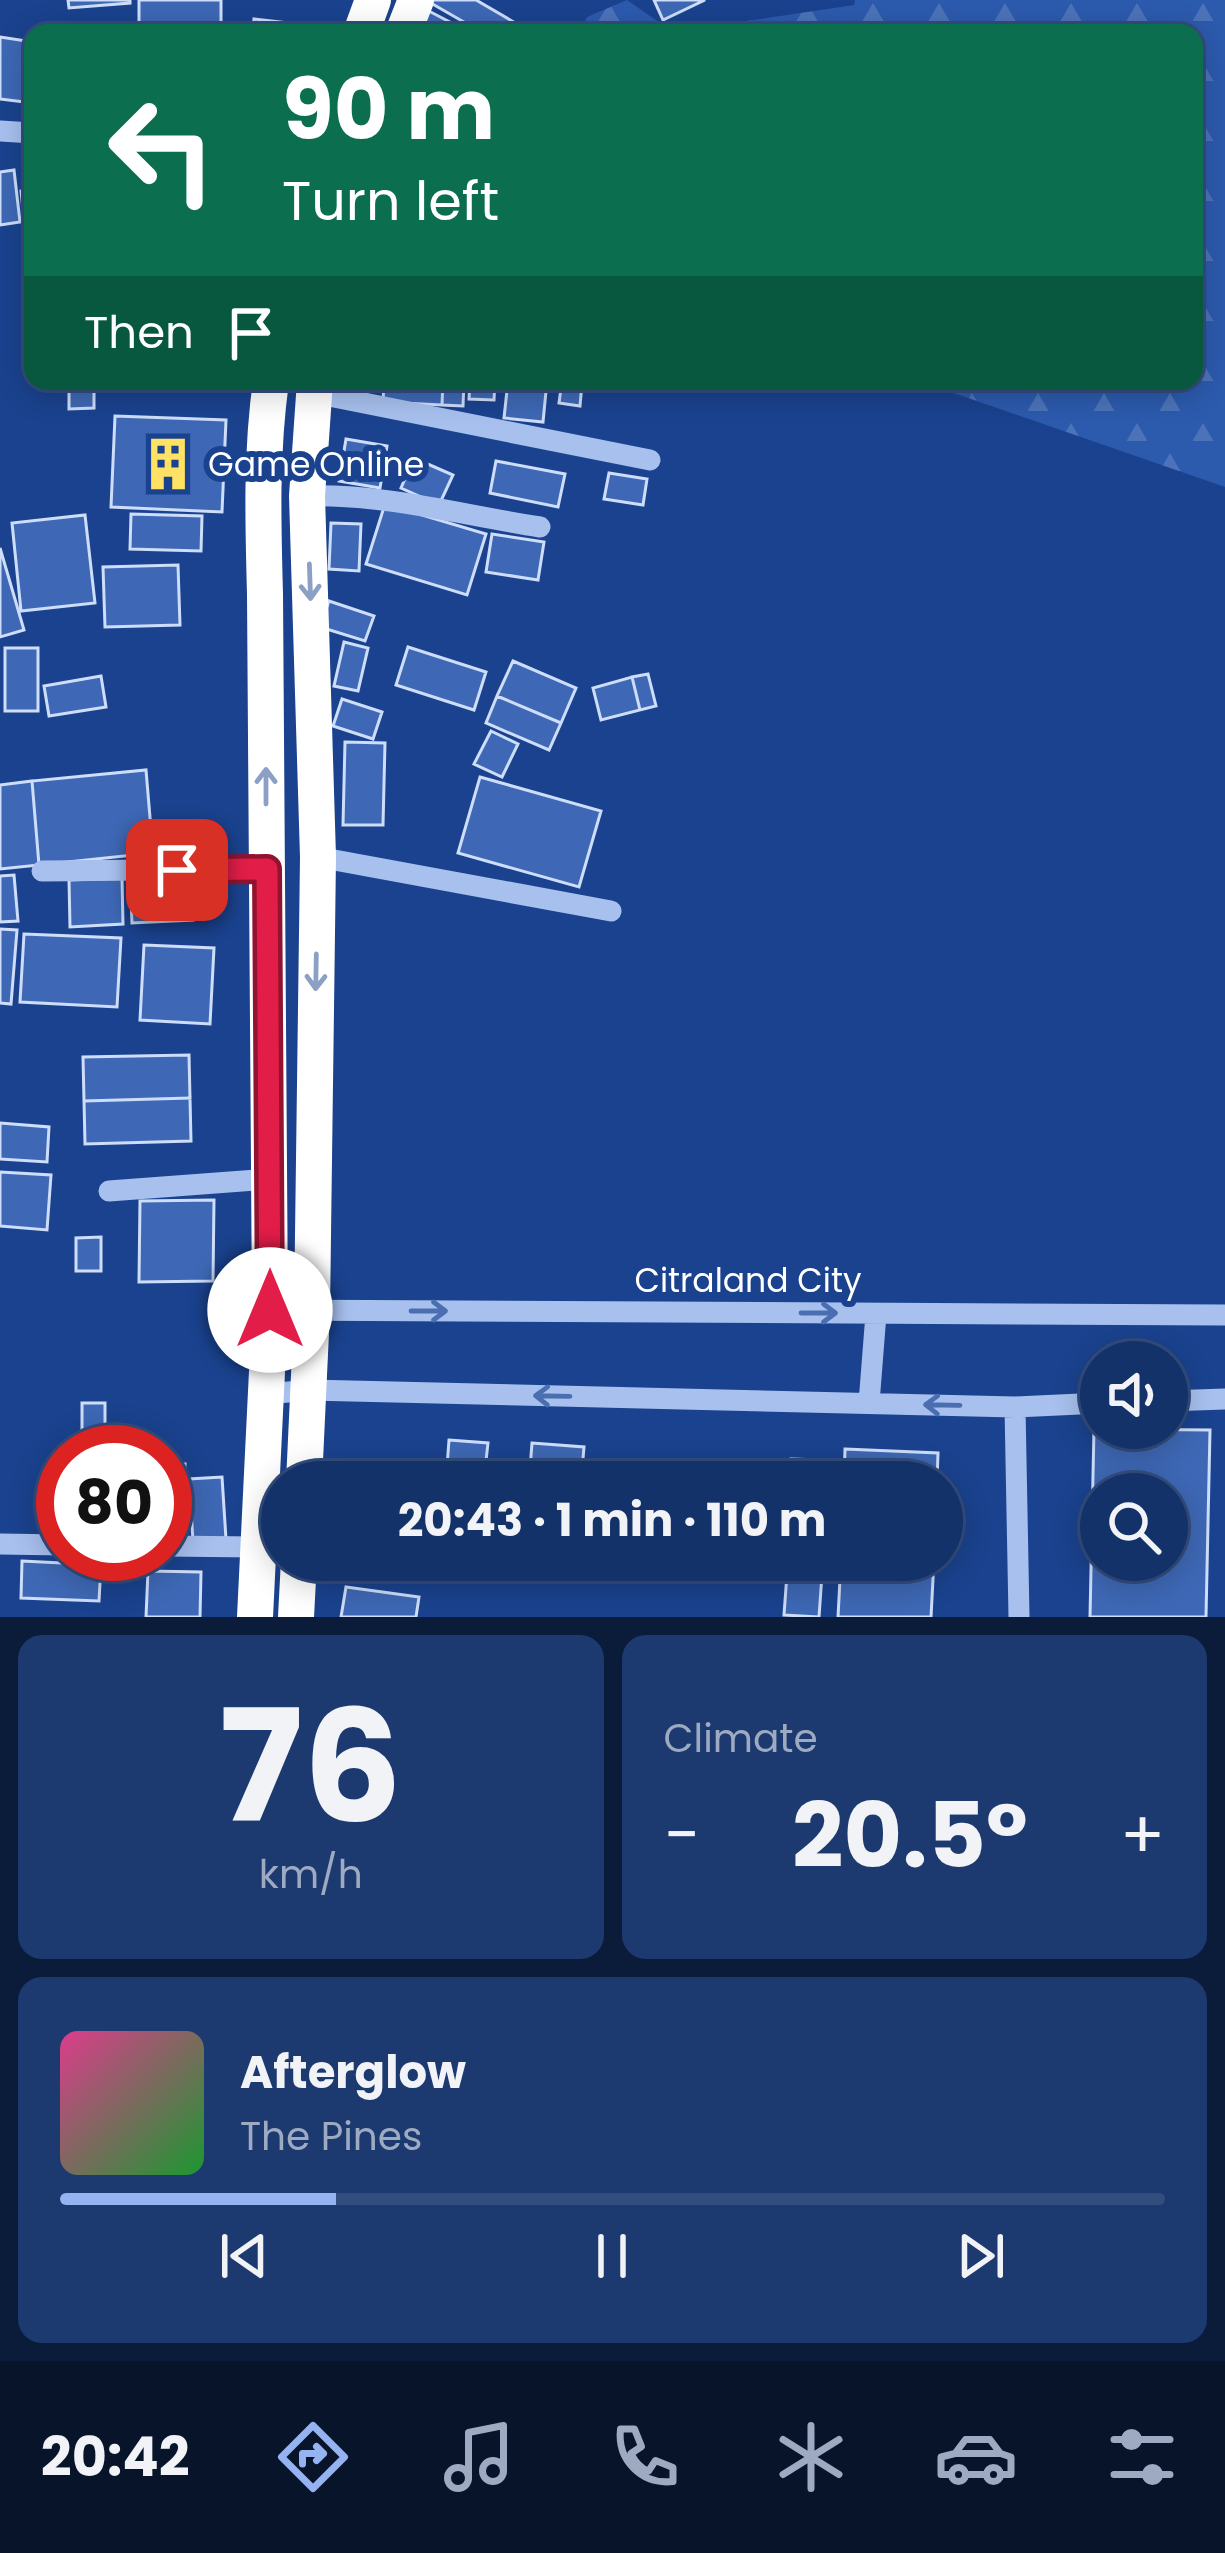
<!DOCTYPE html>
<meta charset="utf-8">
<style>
:root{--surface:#14326a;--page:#1d3a70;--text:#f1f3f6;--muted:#9daac1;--line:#334d7e;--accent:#95b2f1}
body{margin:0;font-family:Poppins,sans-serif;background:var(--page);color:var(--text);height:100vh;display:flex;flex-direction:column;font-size:45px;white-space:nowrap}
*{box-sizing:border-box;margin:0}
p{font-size:39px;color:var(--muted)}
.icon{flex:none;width:66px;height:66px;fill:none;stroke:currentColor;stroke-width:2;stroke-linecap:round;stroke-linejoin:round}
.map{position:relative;height:1617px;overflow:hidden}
.side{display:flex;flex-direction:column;gap:18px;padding:18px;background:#0b1c3a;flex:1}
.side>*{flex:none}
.banner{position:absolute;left:24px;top:24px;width:1179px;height:366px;border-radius:24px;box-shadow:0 6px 30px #0003,0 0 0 3px var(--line);background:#0b6e4f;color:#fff;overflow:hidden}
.buttons{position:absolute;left:1080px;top:1341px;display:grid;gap:24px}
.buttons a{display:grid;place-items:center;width:108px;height:108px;border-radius:50%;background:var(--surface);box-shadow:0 6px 30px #0003,0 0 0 3px var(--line);font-size:60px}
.speed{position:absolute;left:36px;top:1425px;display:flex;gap:24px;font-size:60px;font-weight:700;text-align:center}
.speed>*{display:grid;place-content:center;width:156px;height:156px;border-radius:50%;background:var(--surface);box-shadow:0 6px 30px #0003,0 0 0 3px var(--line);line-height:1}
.speed .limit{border:18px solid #d22;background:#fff;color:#111}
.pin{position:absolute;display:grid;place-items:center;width:102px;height:102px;color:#fff;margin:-51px;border-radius:24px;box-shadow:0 6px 18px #0006}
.me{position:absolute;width:132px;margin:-66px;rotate:0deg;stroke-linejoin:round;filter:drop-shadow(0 0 9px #0008)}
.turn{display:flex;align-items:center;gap:42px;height:252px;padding:0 60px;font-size:54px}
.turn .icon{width:156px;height:156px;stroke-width:2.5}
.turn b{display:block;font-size:84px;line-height:102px}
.then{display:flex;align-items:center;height:114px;padding:0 60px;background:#0003;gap:24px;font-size:45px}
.big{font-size:90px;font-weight:700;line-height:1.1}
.side .widget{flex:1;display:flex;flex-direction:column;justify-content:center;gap:18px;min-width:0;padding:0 42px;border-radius:24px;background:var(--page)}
.side .dial{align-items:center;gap:0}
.dial b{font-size:156px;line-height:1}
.song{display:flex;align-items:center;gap:36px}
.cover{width:144px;height:144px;border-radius:18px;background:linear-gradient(135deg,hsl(330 70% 55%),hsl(130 70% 35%))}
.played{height:12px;border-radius:6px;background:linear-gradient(90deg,var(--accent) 25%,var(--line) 25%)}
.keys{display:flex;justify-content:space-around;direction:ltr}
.heat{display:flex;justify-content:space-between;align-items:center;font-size:66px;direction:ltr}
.side .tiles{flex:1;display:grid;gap:18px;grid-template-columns:1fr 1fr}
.widget:last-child{grid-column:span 2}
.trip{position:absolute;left:261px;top:1461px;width:702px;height:120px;border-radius:60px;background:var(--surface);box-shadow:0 6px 30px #0003,0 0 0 3px var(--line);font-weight:700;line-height:120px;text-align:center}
.menu{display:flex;height:192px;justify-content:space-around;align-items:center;background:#08142a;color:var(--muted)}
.menu .icon{width:84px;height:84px}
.menu .selected{color:var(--accent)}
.menu b{font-size:54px;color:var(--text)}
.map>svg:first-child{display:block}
.forest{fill:url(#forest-firs)}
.building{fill:#3e68b5;stroke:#cdddfa;stroke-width:3;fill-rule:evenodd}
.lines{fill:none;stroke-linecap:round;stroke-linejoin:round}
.minor{stroke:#a7c0ee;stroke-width:21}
.highway{stroke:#fff;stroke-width:36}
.oneway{stroke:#8ca0c6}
.oneway2{stroke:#4b6eb0}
.route-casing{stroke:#92132f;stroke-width:30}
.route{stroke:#e11d48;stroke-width:21}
.labels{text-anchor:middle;stroke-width:12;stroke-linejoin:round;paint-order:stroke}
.poi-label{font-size:33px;fill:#fff;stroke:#1a428e;text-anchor:start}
.street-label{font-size:33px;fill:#fff;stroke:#1a428e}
</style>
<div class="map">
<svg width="1225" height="1617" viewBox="0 0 1225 1617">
<defs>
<pattern id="forest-firs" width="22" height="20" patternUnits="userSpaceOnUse" patternTransform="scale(3)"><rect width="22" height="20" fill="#2c5aad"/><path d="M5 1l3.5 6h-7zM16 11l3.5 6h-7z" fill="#4c73b9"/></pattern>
</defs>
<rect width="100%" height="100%" fill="#1a428e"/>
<!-- forest -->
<path class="forest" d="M627,0L673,32L854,5L855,0H1225V487L919,381H1194V33H580L587,17Z"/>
<!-- building -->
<path class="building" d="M68,0H130V3L69,8Z
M139,0H221V33H139Z
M430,0H476L524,28L521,33H483L429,2Z
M654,0H705L663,20Z
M423,8L471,33H410Z
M254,19L307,25L306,33H253Z
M0,37L33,42V103L0,99Z
M14,170L20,222L0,225V172Z
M33,190V255H28L21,191Z
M69,381H94V408L69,409Z
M384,381H443L442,405L383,402Z
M443,381H464L463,406L442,405Z
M470,381H495L494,400L469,399Z
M508,381H547L543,422L504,418Z
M562,381L582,383L580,406L559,403Z
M115,416L226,420L222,512L111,507Z
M346,439L387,446L380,488L339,481Z
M414,458L453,475L439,505L401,488Z
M496,461L565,474L558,507L490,493Z
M609,473L647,479L643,505L604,499Z
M385,504L486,534L467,595L366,564Z
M131,514L202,516L201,551L130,549Z
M85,515L95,603L21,611L12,523Z
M331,523L361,524L359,571L329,569Z
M492,534L544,542L538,580L486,572Z
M0,548L24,630L0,637Z
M178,565L180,625L105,627L103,567Z
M329,601L374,616L365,641L320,627Z
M344,642L368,648L358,691L334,686Z
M408,647L486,672L474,710L396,685Z
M5,648H38V711H5Z
M513,661L576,688L561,723L497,696Z
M648,674L656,706L640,710L632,677Z
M101,676L106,707L49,716L44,686Z
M632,677L640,710L601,720L593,688Z
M497,696L561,723L549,750L486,723Z
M342,699L382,712L373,739L333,726Z
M491,731L518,744L502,777L474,764Z
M345,742L385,743L383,825H343Z
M146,770L153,853L39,865L32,781Z
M480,777L601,811L579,887L458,853Z
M32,781L39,865L0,869V785Z
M191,874L193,920L132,923L130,878Z
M14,875L18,921L0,922V876Z
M122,878L123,924L70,927L69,880Z
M0,929L17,930L11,1004L0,1003Z
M24,934L121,938L117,1007L20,1002Z
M144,945L214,948L210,1024L140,1020Z
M189,1055L190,1098L84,1101L83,1057Z
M190,1098L191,1141L85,1144L84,1101Z
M0,1123L49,1127L47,1162L0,1159Z
M0,1172L51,1175L47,1230L0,1226Z
M214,1200L213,1281L139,1282L140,1201Z
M101,1237V1271H76V1238Z
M82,1403H105V1437L82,1438Z
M1094,1429L1210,1430L1206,1617H1090ZM1101,1494H1167V1560H1101Z
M449,1440L488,1443L485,1470L447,1467Z
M532,1443L584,1447L581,1482H529Z
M845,1449L938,1453L937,1482H844Z
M791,1459L819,1460L818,1482H789Z
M165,1464H185L182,1538H165Z
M447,1467L485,1470L484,1482H446Z
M222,1477L226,1539L193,1541L189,1479Z
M585,1560H618L617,1573L585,1572Z
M618,1560H641L640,1574L617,1573Z
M641,1560H683V1576L640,1574Z
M683,1560H707V1577L683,1576Z
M707,1560H756L755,1578L707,1577Z
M756,1560H781L780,1579L755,1578Z
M788,1560H823L819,1617L784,1615Z
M841,1560H934L931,1617H838Z
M22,1561L101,1565L99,1601L21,1598Z
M148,1571L201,1572L200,1617H146Z
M346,1587L419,1597L416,1617H341Z"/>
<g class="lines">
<!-- minor -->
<path class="minor" d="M0,131L33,133
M314,393L650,460
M307,496C386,494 462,515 540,527
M318,857L611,911
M42,871L267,869
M109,1191L269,1179
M270,1310L1225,1315
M267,1394L309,1390L1015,1407L1101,1403
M1167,1401L1225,1399
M869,1403L876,1314
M1015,1407L1019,1617
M0,1544L63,1545
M165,1546L257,1547"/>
<!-- highway -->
<path class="highway" d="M361,33L373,0
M403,33L416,0
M304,1482L312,1311L318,857L307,496L315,381
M255,1617L270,1310L265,594C263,522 261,452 271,381
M296,1617L299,1560"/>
</g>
<!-- one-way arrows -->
<defs><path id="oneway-shaft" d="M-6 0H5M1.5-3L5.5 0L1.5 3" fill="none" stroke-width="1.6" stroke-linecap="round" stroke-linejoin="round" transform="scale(3)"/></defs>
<g class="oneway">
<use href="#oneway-shaft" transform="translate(310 582) rotate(88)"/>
<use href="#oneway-shaft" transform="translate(266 786) rotate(-90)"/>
<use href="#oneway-shaft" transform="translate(316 972) rotate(91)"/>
</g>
<g class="oneway2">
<use href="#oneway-shaft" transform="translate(429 1311)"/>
<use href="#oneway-shaft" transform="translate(819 1313)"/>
<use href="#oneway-shaft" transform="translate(552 1396) rotate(-179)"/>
<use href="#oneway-shaft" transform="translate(942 1405) rotate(-179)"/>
</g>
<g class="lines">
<defs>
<path id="route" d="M177,870L267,869L270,1310"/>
</defs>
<!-- route casing -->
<use href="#route" class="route-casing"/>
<!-- route -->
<use href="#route" class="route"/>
</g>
<!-- icons -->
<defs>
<symbol id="building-bare" viewBox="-9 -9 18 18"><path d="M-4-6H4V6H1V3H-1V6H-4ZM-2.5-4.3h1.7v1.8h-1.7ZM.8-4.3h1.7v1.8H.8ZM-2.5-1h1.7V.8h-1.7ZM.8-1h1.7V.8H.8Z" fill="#ffe164" stroke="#1a428e" stroke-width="2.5" paint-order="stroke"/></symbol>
</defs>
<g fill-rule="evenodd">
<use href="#building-bare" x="130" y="426" width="76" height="76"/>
</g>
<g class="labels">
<!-- poi labels -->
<g class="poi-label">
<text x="208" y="476">Game Online</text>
</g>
<!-- street labels -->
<g class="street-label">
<text x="748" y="1292">Citraland City</text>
</g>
</g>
</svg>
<div class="buttons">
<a><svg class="icon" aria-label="sound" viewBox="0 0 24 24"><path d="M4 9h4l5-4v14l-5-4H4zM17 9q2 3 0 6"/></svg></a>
<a><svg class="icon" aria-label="search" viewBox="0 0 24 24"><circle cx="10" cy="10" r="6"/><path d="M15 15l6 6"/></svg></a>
</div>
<div class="speed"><div class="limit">80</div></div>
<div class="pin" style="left:177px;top:870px;background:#d93025"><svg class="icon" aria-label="arrive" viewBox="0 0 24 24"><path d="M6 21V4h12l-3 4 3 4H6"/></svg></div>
<svg class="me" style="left:270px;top:1310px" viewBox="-20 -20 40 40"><circle r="19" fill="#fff"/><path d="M0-13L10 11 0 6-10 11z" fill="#e11d48"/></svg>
<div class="trip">20:43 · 1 min · 110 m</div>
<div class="banner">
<div class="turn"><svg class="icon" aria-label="left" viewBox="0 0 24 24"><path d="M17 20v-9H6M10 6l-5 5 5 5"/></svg><div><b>90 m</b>Turn left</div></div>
<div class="then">Then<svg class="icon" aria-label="arrive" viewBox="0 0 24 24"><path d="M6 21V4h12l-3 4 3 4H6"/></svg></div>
</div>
</div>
<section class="side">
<div class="tiles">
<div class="widget dial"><b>76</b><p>km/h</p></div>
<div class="widget"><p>Climate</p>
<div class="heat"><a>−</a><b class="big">20.5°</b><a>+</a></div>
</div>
<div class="widget">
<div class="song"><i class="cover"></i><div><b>Afterglow</b><p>The Pines</p></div></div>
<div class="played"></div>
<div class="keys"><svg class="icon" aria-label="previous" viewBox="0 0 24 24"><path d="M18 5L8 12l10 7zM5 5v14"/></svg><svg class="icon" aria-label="pause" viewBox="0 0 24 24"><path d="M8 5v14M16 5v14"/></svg><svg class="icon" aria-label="next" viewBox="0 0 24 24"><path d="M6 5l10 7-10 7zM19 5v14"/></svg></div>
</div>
</div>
</section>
<nav class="menu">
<b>20:42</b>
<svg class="icon selected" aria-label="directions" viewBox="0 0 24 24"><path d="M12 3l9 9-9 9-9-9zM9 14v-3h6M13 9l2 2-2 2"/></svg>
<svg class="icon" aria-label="music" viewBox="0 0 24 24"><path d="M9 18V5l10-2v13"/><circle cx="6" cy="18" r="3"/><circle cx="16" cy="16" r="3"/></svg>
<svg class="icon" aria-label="phone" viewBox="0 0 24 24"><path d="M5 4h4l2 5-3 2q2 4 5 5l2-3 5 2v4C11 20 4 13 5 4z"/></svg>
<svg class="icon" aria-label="climate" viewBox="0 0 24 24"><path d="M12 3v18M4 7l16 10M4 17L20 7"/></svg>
<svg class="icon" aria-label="car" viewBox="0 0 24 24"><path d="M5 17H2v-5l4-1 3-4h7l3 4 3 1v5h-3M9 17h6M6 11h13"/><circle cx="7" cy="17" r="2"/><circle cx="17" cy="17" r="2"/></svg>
<svg class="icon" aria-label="filters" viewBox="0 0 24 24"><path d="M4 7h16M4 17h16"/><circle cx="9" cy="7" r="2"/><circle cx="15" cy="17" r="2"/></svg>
</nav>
